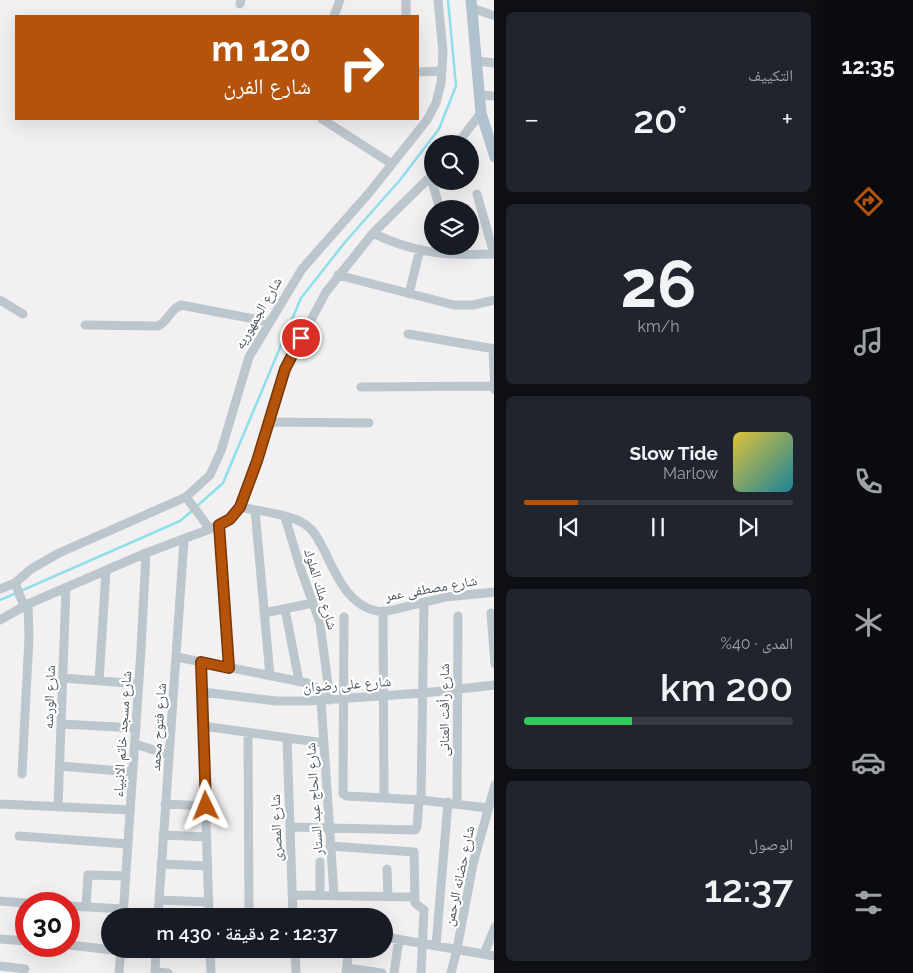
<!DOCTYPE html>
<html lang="ar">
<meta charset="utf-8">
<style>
:root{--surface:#171b24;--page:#20242c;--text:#f1f3f6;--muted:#9ea1a6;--line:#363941;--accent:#b45309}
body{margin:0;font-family:Raleway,"Noto Naskh Arabic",sans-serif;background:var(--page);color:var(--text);direction:rtl;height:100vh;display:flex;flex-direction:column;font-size:19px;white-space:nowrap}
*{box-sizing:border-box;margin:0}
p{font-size:16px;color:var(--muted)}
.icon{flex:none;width:28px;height:28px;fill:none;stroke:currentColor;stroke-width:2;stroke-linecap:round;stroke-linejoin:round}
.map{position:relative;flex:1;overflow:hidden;direction:ltr}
.details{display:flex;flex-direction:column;gap:12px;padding:12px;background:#0d0f14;width:329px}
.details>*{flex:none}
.hud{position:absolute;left:15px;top:15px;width:404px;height:105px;border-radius:0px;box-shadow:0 5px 20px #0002;direction:rtl;background:#b45309;color:#fff;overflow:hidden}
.controls{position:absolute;left:424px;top:135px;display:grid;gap:10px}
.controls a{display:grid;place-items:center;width:55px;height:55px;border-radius:50%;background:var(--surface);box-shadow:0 5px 20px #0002;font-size:25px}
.speed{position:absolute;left:15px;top:892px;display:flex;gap:10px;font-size:25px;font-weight:700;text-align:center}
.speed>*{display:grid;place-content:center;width:65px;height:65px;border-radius:50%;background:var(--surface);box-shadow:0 5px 20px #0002;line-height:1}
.speed .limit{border:8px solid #d22;background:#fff;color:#111}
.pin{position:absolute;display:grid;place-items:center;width:42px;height:42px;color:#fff;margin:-21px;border:2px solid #fff;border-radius:50%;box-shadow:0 1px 5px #0007}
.me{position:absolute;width:55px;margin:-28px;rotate:358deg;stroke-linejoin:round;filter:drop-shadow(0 0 4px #0008)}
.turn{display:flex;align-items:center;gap:18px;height:105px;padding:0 25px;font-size:22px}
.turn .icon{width:65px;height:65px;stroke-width:2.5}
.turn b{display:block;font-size:35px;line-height:42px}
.big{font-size:38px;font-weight:600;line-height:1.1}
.details .widget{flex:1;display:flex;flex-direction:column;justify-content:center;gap:8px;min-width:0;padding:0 18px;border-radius:8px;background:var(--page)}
.details .dial{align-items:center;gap:0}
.dial b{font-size:65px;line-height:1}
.song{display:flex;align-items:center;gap:15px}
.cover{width:60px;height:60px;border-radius:8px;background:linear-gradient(135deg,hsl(50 70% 55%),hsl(190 70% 35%))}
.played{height:5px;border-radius:2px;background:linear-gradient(90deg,var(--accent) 20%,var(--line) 20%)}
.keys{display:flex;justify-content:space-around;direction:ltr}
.heat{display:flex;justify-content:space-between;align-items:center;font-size:28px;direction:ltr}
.charge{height:8px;border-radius:4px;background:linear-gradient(90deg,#34c759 40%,var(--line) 0)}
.trip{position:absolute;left:101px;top:908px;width:292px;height:50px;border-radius:25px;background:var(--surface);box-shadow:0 5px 20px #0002;font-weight:600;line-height:50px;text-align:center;direction:rtl}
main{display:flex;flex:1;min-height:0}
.tabs{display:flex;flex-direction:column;width:90px;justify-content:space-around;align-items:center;background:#090b0e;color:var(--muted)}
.tabs .icon{width:35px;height:35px}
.tabs .on{color:var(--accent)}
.tabs b{font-size:22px;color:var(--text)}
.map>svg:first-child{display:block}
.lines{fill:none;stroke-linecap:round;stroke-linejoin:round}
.stream{stroke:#8edeeb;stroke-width:2.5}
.minor{stroke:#bcc6cd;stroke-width:9}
.major{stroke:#b1c2cf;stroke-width:11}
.route-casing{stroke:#753606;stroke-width:12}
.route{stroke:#b45309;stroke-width:9}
.labels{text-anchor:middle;stroke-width:4.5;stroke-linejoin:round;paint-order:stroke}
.street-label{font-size:14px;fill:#48555e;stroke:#fff}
</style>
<main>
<nav class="tabs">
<b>12:35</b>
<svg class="icon on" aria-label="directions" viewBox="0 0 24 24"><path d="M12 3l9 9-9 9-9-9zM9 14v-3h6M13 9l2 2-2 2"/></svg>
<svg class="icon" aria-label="music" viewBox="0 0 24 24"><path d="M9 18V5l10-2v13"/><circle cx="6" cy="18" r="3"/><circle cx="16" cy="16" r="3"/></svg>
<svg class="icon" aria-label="phone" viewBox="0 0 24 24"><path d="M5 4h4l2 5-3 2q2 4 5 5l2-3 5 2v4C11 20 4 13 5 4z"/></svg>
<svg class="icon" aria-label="climate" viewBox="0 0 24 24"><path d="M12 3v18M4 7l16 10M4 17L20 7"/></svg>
<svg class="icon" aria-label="car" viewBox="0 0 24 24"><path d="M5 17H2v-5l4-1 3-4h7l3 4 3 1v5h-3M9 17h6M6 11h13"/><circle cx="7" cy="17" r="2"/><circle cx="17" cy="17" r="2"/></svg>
<svg class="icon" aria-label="filters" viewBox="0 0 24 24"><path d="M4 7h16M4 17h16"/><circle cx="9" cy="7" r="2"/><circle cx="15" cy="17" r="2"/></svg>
</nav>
<section class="details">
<div class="widget"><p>التكييف</p>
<div class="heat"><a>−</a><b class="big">20°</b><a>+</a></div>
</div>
<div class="widget dial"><b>26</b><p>km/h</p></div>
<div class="widget">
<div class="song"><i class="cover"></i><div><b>Slow Tide</b><p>Marlow</p></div></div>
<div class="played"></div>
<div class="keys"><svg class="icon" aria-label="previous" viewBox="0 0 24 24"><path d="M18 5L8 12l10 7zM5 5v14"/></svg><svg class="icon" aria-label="pause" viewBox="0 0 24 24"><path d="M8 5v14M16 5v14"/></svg><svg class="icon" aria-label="next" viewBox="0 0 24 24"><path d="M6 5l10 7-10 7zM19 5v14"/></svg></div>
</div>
<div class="widget"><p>المدى · 40%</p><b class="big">200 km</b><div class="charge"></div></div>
<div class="widget"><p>الوصول</p><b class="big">12:37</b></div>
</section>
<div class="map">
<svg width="495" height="973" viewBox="0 0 495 973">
<rect width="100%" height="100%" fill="#f3f0f1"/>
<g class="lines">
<!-- stream -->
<path class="stream" d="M197,506L223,483L301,298L346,241L400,180L439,129L456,86L448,0
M0,600L180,521L193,510"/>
<!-- minor -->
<path class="minor" d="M406,0V16
M240,4L241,0
M472,8L495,16
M334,16L340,0
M477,61L495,63
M418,72L442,71
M479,95L495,96
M322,119L392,164
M457,144L481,113
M431,178L440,209
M477,194L494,254
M373,233C396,245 426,253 452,254C466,255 480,254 495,254
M338,275L454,305H473L495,300
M409,294L420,249
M0,300L23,314
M85,325L158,326C169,321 170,309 181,305L270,322
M408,334L495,349
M493,349L495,390
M361,387L494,386
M269,422L369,423
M186,497L210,529
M240,507C258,511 291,514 306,525C315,531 319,541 324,550C337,577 350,610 384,612L446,597L495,592
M255,510L270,676
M285,517L300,567L320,623L330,700
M219,525L229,667
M15,583L24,606
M0,589L15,583L31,569L59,553L186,497L210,475L221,451L249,357L302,269L369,193L427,120L436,103L441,83L443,52L438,0
M285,609L299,681
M383,611L384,798
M264,613L313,603
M491,613L495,664
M344,617L343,794L347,796L421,800L488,808
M0,620L28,604L146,553L210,529L230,519L235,514L240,507L257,461L285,369L326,292L373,233L432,175
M177,657L307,683C316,686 320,691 321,700L334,895
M201,662L209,916
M63,678L139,684
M99,681L106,571
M202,692L276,701H306L423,693L495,685
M61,724L136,728
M203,726L324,743
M248,732L249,916
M287,738L293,916
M135,744L169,755
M60,766L133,772
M22,774L29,637L28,604
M421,800L424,602
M457,803L458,616
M0,804L130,810
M165,804L206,806
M58,807L66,588
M290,827L415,830L417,827L419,800
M163,835L207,837
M19,836L128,844
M330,846L414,852L415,903L424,910L421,973
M320,862V895
M161,864L208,866
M387,869L388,896
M292,895L415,897
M159,900L209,902
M0,901L38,904
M69,906L124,909
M86,907L88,875L126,876
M209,914L223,916
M123,916L141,650L146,553
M158,916L184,540
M385,937L495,956
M0,939L26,941
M69,945L121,951
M436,946L448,802
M210,949L211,973
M244,949L295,953
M295,949L296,973
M484,954L495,927
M0,966L25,969
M347,968L382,973
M155,972L168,973
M119,973L121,949
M155,973L156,949
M346,973L349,949
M394,973L399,939
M451,973L457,949L473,864L495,785"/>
<!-- major -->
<path class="major" d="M471,0L481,113L495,157"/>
</g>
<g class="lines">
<defs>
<path id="route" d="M206,806L201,662L229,668L219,525L230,519L240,507L257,461L285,369L301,338"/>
</defs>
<!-- route casing -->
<use href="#route" class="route-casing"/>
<!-- route -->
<use href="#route" class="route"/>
</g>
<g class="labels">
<!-- street labels -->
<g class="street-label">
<text transform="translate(258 313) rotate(-60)" y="5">شارع الجمهوريه</text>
<text transform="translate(431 588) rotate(-10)" y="5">شارع مصطفى عمر</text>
<text transform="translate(321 589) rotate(73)" y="5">شارع ملك الملوك</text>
<text transform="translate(347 684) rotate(-4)" y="5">شارع على رضوان</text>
<text transform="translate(49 697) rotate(-88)" y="5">شارع الورشه</text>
<text transform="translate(444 710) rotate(-90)" y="5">شارع رأفت العنانى</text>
<text transform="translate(158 727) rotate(-86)" y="5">شارع فتوح محمد</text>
<text transform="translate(122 734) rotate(-86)" y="5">شارع مسجد خاتم الانبياء</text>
<text transform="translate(314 799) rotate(-94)" y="5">شارع الحاج عبد الستار</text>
<text transform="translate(276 828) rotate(-92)" y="5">شارع المصرى</text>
<text transform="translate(459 876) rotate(-78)" y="5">شارع حضانه الرحمن</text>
</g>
</g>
</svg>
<div class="controls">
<a><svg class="icon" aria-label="search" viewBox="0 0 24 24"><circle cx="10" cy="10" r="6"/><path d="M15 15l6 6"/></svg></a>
<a><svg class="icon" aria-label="layers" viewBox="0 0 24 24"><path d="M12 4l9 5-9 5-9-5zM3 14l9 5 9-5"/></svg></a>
</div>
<div class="speed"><div class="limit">30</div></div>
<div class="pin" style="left:301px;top:338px;background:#d93025"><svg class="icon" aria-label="arrive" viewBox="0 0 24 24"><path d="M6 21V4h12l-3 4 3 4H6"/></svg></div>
<svg class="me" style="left:206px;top:806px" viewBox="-20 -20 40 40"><path d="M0-17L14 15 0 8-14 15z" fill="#b45309" stroke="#fff" stroke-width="4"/></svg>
<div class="trip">12:37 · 2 دقيقة · 430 m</div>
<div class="hud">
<div class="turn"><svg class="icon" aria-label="right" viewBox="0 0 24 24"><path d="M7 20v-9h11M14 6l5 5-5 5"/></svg><div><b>120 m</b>شارع الفرن</div></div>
</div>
</div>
</main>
